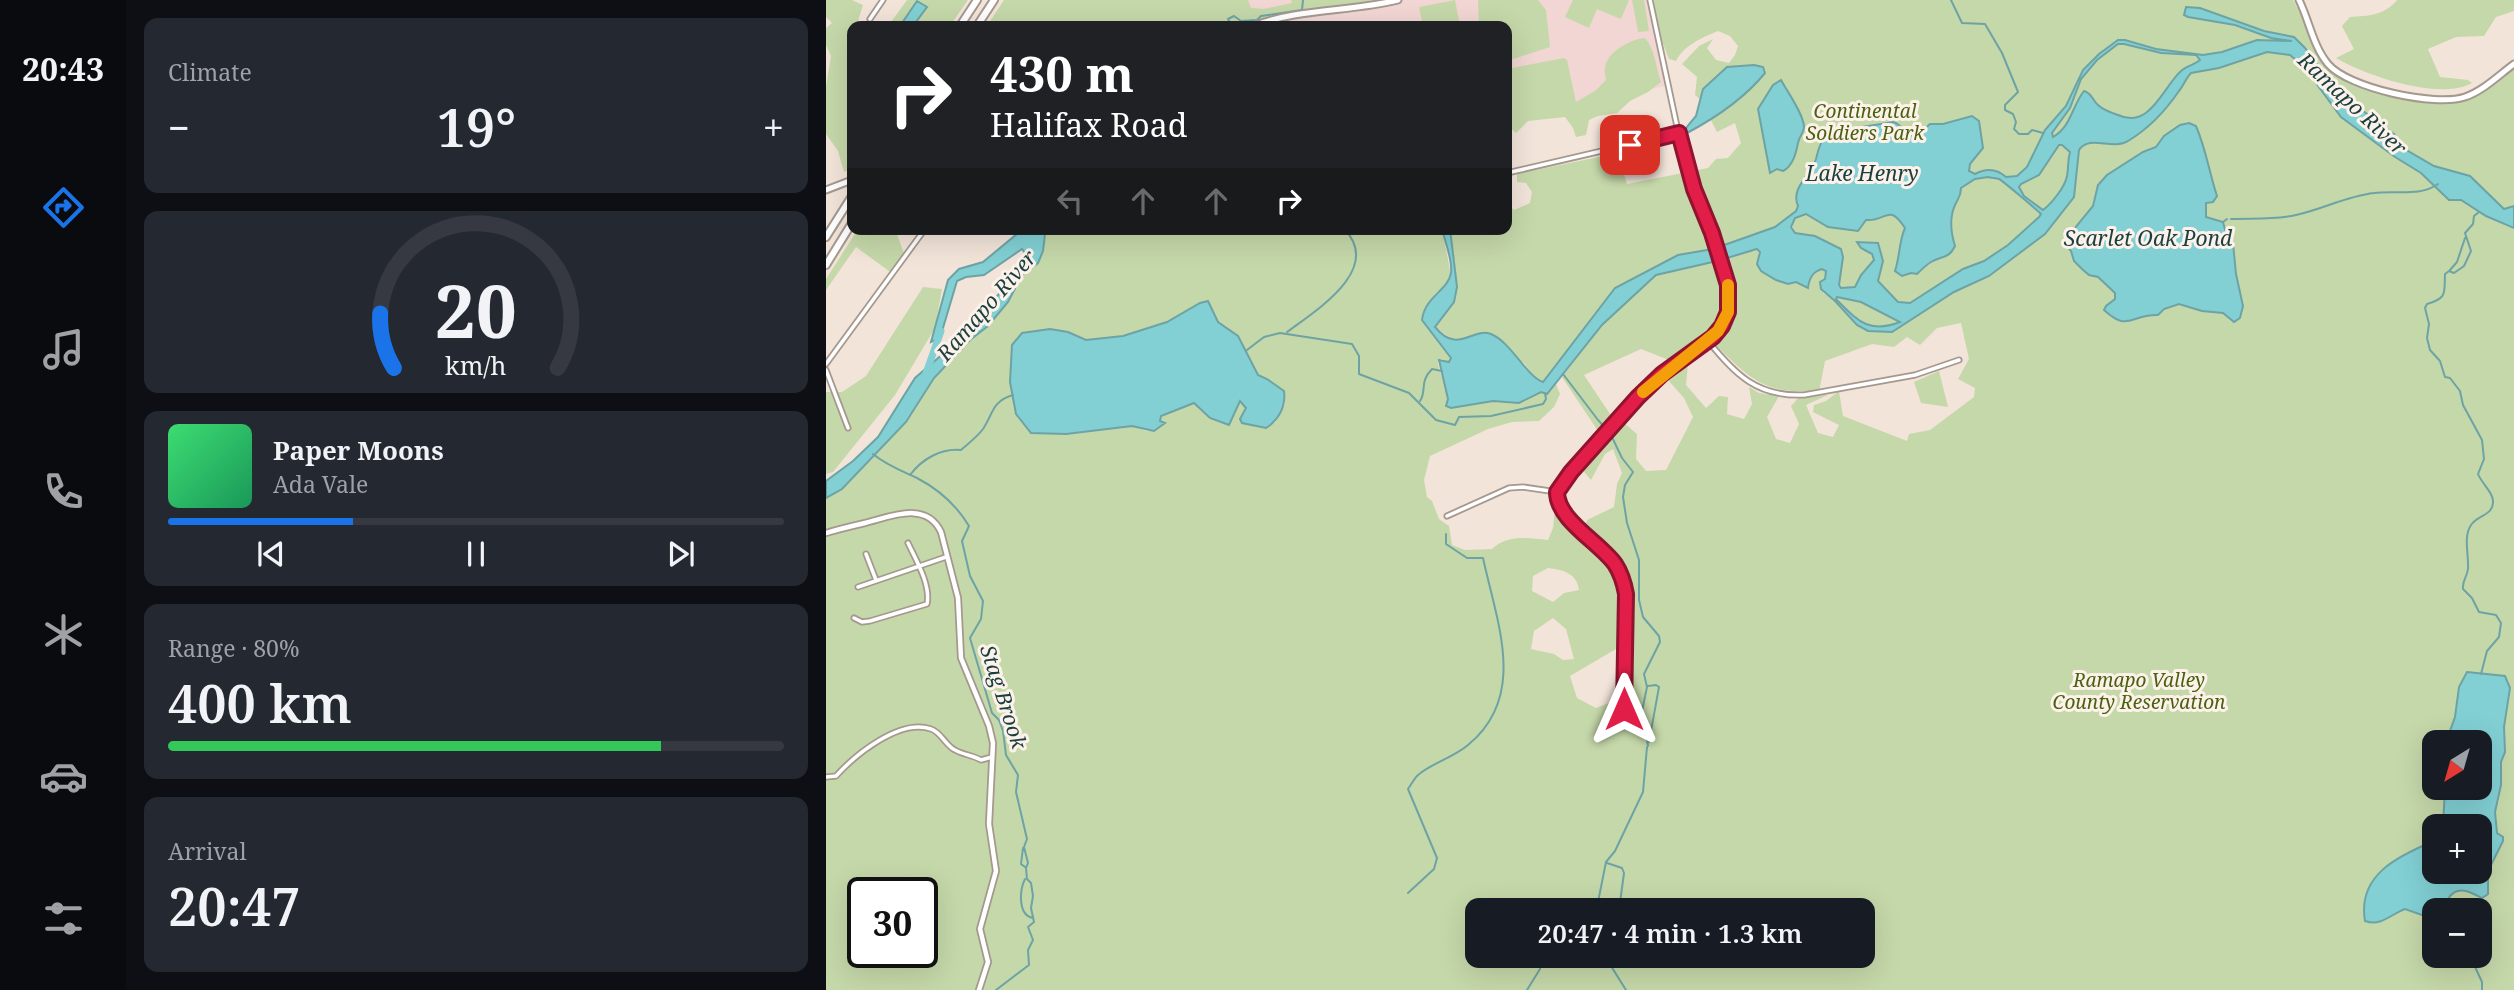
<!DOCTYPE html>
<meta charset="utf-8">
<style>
:root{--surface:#171b24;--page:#242831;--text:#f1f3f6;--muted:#9ea1a6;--line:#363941;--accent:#1a73e8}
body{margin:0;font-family:"Noto Serif",serif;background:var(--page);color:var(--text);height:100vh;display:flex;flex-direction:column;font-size:26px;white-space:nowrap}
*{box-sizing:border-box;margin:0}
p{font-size:23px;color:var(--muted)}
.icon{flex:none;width:38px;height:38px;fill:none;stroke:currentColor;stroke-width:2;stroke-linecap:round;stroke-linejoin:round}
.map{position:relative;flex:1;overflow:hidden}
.side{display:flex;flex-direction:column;gap:18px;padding:18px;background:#0d0f14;width:700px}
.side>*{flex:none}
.hud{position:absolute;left:21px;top:21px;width:665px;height:214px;border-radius:14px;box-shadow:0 7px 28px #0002;background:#202124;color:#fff;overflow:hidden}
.needle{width:46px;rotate:217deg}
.fabs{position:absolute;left:1596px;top:730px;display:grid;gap:14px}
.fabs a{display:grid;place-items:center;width:70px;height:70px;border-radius:14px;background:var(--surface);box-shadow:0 7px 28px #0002;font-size:35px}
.speed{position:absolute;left:21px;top:877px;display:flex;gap:14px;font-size:35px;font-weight:700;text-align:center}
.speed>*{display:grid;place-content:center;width:91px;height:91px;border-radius:50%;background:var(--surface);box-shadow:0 7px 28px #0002;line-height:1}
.speed .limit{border:4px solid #111;border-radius:10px;background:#fff;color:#111}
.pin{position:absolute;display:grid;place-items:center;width:60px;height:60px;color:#fff;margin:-30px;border-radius:14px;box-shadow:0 4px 10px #0006}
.me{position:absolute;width:77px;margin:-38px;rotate:0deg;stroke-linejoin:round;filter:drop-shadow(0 0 5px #0008)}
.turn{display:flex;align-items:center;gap:24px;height:147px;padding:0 28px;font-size:32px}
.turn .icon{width:91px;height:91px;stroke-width:2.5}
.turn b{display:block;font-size:49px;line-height:60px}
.lanes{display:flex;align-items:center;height:66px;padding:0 28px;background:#0003;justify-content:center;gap:35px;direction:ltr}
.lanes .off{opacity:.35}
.big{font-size:52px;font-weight:600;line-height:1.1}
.side .widget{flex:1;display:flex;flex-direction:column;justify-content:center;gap:10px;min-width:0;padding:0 24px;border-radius:14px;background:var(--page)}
.side .dial{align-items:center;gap:0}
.dial svg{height:182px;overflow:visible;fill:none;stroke:var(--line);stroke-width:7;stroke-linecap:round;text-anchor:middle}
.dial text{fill:var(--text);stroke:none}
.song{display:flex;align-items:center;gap:21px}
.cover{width:84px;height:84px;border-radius:10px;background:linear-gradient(135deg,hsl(140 70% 55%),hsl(150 70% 35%))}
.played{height:7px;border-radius:4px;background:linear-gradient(90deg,var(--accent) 30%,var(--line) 30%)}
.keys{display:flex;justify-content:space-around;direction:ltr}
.heat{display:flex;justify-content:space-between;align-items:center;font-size:38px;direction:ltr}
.charge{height:10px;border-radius:5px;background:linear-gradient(90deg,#34c759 80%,var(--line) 0)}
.trip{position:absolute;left:639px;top:898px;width:410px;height:70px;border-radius:14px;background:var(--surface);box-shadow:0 7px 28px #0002;font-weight:600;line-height:70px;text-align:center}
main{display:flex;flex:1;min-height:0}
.tab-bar{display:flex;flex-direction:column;width:126px;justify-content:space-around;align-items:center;background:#090b0e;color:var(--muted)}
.tab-bar .icon{width:49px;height:49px}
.tab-bar .on{color:var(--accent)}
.tab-bar b{font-size:32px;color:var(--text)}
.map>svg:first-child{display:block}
.education{fill:#f1d6d3}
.green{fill:#c5d8a9;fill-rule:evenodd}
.water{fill:#82d0d4;stroke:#6ea3a5;stroke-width:2;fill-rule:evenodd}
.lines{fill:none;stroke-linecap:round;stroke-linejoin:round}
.stream{stroke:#6ea3a5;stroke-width:2}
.river{stroke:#82d0d4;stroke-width:7}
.street-casing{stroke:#a5988e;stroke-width:7}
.secondary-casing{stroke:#a5988e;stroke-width:8}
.primary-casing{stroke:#a5988e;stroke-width:9}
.highway-casing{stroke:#a5988e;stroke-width:10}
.street{stroke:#fff;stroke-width:3.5}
.secondary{stroke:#fff;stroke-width:4.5}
.primary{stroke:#fff;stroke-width:5}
.highway{stroke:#fff;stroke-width:6}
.route-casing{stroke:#92132f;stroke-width:18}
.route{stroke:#e11d48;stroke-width:12}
.slow{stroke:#f59e0b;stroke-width:12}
.labels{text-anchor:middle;stroke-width:6;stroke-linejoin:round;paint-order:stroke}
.park-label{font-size:19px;font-style:italic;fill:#496111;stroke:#fdf2e9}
.water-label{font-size:21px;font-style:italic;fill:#1a3f41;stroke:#fdf2e9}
</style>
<main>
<nav class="tab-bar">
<b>20:43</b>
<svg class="icon on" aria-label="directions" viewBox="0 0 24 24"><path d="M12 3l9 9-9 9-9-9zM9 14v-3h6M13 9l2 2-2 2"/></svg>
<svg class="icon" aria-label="music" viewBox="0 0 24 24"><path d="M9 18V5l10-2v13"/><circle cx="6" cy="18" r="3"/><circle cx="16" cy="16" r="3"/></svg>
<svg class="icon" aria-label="phone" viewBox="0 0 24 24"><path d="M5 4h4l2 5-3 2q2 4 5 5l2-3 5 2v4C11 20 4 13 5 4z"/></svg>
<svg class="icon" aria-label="climate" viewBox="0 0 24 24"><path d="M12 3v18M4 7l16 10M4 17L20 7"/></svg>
<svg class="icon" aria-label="car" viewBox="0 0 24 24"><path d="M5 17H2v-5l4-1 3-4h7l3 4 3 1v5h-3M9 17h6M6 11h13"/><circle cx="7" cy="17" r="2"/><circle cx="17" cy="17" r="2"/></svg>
<svg class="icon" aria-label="filters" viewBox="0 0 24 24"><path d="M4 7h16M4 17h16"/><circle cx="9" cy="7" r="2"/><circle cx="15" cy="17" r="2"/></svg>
</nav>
<section class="side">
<div class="widget"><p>Climate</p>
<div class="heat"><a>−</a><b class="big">19°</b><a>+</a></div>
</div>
<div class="widget dial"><svg viewBox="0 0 100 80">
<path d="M14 69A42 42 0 1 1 86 69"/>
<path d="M14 69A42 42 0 0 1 8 45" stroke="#1a73e8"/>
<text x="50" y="56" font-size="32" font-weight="700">20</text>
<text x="50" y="72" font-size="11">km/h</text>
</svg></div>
<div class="widget">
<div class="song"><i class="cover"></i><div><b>Paper Moons</b><p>Ada Vale</p></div></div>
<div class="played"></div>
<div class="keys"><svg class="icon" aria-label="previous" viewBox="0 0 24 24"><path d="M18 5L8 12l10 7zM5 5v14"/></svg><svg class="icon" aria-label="pause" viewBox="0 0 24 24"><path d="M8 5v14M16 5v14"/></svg><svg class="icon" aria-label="next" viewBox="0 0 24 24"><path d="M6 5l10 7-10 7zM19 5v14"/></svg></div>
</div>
<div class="widget"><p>Range · 80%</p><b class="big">400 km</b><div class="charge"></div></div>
<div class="widget"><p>Arrival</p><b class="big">20:47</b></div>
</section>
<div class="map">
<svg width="1688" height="990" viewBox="0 0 1688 990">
<rect width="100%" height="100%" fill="#f2e4d9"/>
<!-- education -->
<path class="education" d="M178,0H903L904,6L824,16L840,86L681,118V26H440L437,19L416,26H161Z"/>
<!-- green -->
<path class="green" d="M0,0H26L37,5L32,21L39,26H26V169L18,172L12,151L0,134V87L5,56L0,45V28L6,23L0,17Z
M81,0H142L124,26H62Z
M178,0H422L425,8L438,9L466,3L465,0H559L458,13L416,26H161Z
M629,0L634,26H597L593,7Z
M652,0H712L720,10L724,47L681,61V26H653Z
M747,0H803L795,19L771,9L763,28L739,17Z
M806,0H818L823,31L812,32Z
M828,0H1467L1489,40L1511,73L1563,90L1634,98L1688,66V206L1678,209L1653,185L1667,219L1688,228V990H0V498L16,489L80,422L108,378L144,340L162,326L182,302L196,275L212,263L217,251L219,234L223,229H616L625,275L620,286L610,293L596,320L625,358L623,362L616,359L613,360L612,364L625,408L667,401L693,403L715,392L721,393L730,384L734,394L728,407L713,421L686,422L662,429L604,456L598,480L601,497L606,501L613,519L623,526L626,545L639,550L666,549C682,534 702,538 722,540L727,528L729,509C742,522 791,568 794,583C798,605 794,627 790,649L744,676L751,698L770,708L793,699L794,725L801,729L808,714L802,585L785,555L758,532L761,520L788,507L791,484L796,473L787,449L779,454L765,480L755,468L797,422L811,434L810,459L820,471L840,470L867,417L858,398L842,380L845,375L862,363L860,385L880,408L893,396L902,397L901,414L918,419L926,404L923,387L933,393L953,396L941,417L950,439L964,443L973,424L965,406L974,396L1002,395L980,405L992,433L1007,437L1013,425L987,412L988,405L1000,401L1013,391L1017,416L1081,441L1083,434L1104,430L1148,397L1149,388L1132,379L1143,359L1135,323L1111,328L1094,345L1081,337L1068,347L1046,344L999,361L993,392C979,391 962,392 948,388C924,381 906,361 889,344V339L893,332L897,335C909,311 910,294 905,269L900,268L896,259L898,258L933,250L931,264L962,284L970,282L982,288L983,279L996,269L1000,271L997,293C1012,300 1019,316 1032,326C1058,346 1106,306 1128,292L1137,288L1133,272L1084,303L1072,302L1052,281L1057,261L1049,242L1044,244L1033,241L1035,248L1042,250L1048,260L1037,271L1029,287L1015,288L1013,281L1017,257C1000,237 993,238 969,233L965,222L887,249L852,255L789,288L717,382L709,380L699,364L655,333L634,341L623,337L609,327L631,287L624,229H681V203L688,210L704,203L706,192L700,183L691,182V174L792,153L801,184L882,168L890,159L902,158L915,143L909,123L891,132L885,120L901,107L887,80L877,89L875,100L869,95L871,77L856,64L873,46L887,39L881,48L890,60L903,63L909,55L912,46L904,36L892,31C877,37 857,46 850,61L843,59L832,31ZM374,303L385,310L392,322L412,336L432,375L441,379L458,391L459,404L449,423L415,419L420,408L414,400L403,425L384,418L368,403L335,416L333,421L338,422L321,431L306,426L240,434L205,433L190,414L184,382L186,345L197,333L242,332L260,340L297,336L341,322ZM722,568C737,570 751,573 753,590L738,593L727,602L706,591L707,576ZM727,618L740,629L748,659L737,660L728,654L705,649L708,631ZM1608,742H1654V788H1608ZM1608,826H1654V872H1608ZM37,892H96V952H37ZM651,910H1036V956H651ZM1608,910H1654V956H1608Z
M1571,0H1688V11L1670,17L1658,36L1630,37L1602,49L1614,77L1642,80L1646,83C1615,101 1540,76 1510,58L1528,49L1516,26L1524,17C1543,16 1559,15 1571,0Z
M819,38C829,49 830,68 835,82L822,92L804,101L791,113L772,116L763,120L760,135L750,137L747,128L739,117L702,121L690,133L681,125V69L738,58L741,60L750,102L769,91L780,80C780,76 778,72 779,68C780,52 805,39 819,38Z
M32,229H69L79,256L67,274L30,247L0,290V279Z
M891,261C907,319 893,328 848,362L815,349L758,375L784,414L776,437L736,377L776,325L830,275Z
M97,287L116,289L109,328L69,395L7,472L0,474V392H16L40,376Z
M1011,297L1035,302L1075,322C1040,332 1033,323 1010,299Z
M1113,371L1122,407L1095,403L1088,382Z"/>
<!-- water -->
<path class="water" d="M91,1L101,7L87,26H74Z
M1360,7L1374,8L1438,31L1468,37L1479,48L1502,79L1533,108L1568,134L1577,148L1608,166L1644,176L1678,209L1688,206V228L1660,216L1635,200H1623L1595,173L1569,157L1515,117L1478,67L1464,55L1441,52L1393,68L1365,73C1360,78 1358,85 1353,91C1340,110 1322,129 1302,141C1286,151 1264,134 1253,150L1248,197L1219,234L1163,276L1128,292L1066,332L1042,331L1031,325L1009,301L995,289L994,282L999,279L1000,271L996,269C986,272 983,279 982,288L970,282L962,284L950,280L935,271L931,264L934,252L931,249L891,261L830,275L776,325L721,394L715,392L693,403L667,401L625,408L620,406L622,399L613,360L623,362L625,358L596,320C599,296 622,291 625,273C627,260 619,242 616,229H624L631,287L628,302L609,327C632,355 646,327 665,334C685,342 701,377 717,382L789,288L852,255L887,249L949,227L970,211L972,206C964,188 985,175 990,159C992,151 993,145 998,138L1030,128L1067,122C1076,124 1079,135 1090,137L1104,124H1117L1146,116L1153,121L1157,148L1144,164L1143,171L1149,174C1160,168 1170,168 1180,177L1191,176L1201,167L1219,130L1240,106L1257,70L1273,54L1292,40H1299L1330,49L1377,55L1396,52L1431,40L1466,41L1445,38L1409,25L1362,17L1358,15ZM1292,44H1298L1335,53L1370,55L1374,60C1368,65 1360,66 1355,71C1337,87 1324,130 1292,115C1286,113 1277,110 1272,105C1266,100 1266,93 1258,91C1246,106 1245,127 1227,137L1226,133L1244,108L1255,79L1271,60ZM1233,145H1236L1244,152C1241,162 1243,167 1241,176C1239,187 1226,203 1217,210L1198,196L1193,187L1195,184L1213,175ZM1162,177C1165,178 1170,178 1173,179C1177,181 1211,210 1215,214L1213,217L1182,245L1158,261L1137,269L1084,303L1072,302L1052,281L1057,261L1052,243L1031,242L1035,248L1046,254L1048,260L1035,275L1029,287L1015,288L1013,285L1017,257L1015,249L989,236L969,233L965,227L969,218L980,214L1002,227L1032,231L1040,220C1061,222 1062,202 1079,228C1073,241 1074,256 1069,271L1076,276L1085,273L1091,274C1095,270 1100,265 1105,262C1115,256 1123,259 1129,246C1125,233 1123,218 1129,205C1132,198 1135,197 1135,188L1149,179ZM1011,297L1035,302L1074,322C1042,334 1032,321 1010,299Z
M928,65L937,67L939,73C918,99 891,117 861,133L860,128L870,116L877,89L901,67Z
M955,80C961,91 978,115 978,127C978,132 973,137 972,143C970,153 967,166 957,171L951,169L944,173L932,109L947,85Z
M1363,123L1370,126C1380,149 1383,172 1391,196L1387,202L1380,203V217L1397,222L1401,237L1407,243L1410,274L1417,306L1414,318L1408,322L1397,313L1376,311L1353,304L1338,309L1332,315C1304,314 1303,333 1278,310L1280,306L1289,299V293L1272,277L1263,275L1256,269L1248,261L1245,251L1239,244V240L1267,206L1272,185L1281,175L1317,152L1330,147L1338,136L1354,125Z
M197,229H223L219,234L217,251L212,263L196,275L182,302L162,326L144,340L108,378L80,422L16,489L0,498V481L27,461L52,437L89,378L119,352L172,295L201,256L196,249L158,275L140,277L131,281L114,338L105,342L122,280L133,269L157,262Z
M382,301L392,322L412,336L432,375L441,379L458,391C460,406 453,420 440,428L416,423L414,419L420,408L414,401L403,425L384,418L368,403L335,416L334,421L339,423L328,431L306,426L240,434L205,433L190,414L184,382L186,345L196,333L224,329L242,332L260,340L297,336L341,322L374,303Z
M1641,672L1679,676L1684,688L1678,727L1679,752L1675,762V785L1669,812L1671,833L1677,837V841L1662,871V894L1656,898C1644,892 1631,884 1622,899L1608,900L1599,916L1579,909C1565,914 1555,927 1539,921C1531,875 1572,856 1608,841V872H1654V826H1617L1619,788H1654V742H1620L1629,717L1633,687Z"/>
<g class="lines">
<!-- stream -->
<path class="stream" d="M1125,0L1136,23L1159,24L1176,53L1192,92L1179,105V110L1187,114L1190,122L1188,129L1193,134H1202L1206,130L1217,133
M406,26L402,19L408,16L415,21L431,20L435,16L476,10L477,0
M1653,212L1648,216L1647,224L1639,233L1645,251L1638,266L1628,273L1623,271L1619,274C1618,293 1622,298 1601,304L1599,308L1603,324L1601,338L1604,350L1614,361L1619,377L1624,378L1634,391L1637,405L1656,440L1658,459L1652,474C1656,484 1668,493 1667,503C1666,516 1651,515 1645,525C1637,537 1643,555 1642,569C1641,577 1636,581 1637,589L1646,598L1653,612L1670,615L1675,623L1673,637L1661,651L1655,674
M1405,219C1426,218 1450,220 1470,215C1497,209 1521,196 1548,193C1569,190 1594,197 1612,184
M1397,222L1401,219
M1624,270L1631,262L1639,238
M461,332C489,311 558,269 518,229
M421,350L438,337L454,333L526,344L533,356V374L583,393L610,420L629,425L633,417L665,416L717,404L720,399L719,393
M737,374L772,420L784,433L796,458L807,472L799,485L797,497L801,523L813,560V600L817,617L833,636L834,642L818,674L821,687L816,711L822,746
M594,401C601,391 593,382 606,369L616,371
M47,454C60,465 76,471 91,478C112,489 131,506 143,526L136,541L144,576L157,601L155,619L144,638L166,713L173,720L177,731L180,755L192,775L190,792L201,839L198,847L202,863L200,868L201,879L205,883L207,896L205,908L208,922L202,927L207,940L202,950L203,965L170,990
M84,475C96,459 115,448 135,450C142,444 152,436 157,429C167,414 166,401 187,395
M822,686L830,685L833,687L823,742
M197,848L195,864L199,867
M781,863L796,868L798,873L793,910
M199,879C194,889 191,915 207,918
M582,893L608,869L611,858L582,789C585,785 588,779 591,776C603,764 627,758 642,745C702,696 671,623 657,558H641L620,544V534
M775,910L773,897L780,862L789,851L817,792L821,747
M1602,914L1608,917
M784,956L785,966L800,990
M1644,956L1656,982V990
M701,990L714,969V963L719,956"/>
<!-- river -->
<path class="river" d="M99,376L115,331"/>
<defs>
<path id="street" d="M44,19L57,0
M681,173L853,133
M882,341C910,375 931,397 978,395L1089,375L1133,360
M0,364L99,229
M0,370L22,428
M621,516L683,488L697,487L731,492
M40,554L50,580
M32,587L120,557
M28,618L36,622L44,621L101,604C105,585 90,560 82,543
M798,709L800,599L797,581L787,561L741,515L731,501V492L745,472L812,397L836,374L892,331L902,312L904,297L886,233L868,189L856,150L824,0
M0,777L10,776C29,755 74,718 105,729C115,732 120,746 129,750C138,755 146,755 155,760L166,757"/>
<path id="secondary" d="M0,533C13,529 26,526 39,523C64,517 100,500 115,532L132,598L135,658L163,726L167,743L163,824L170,871L154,929L162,962L153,990"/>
<path id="primary" d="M1473,0C1483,20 1487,46 1502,64C1522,88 1609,107 1639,97C1657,91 1673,75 1688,64
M427,26C473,8 524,12 572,0
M0,190L26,180"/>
<path id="highway" d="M134,26L151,0
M151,26L168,0
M0,237L26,196
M0,265L26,223"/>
</defs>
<!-- street casing -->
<use href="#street" class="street-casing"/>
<!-- secondary casing -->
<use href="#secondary" class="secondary-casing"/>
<!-- primary casing -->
<use href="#primary" class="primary-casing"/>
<!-- highway casing -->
<use href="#highway" class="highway-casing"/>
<!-- street -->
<use href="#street" class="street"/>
<!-- secondary -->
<use href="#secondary" class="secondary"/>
<!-- primary -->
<use href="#primary" class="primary"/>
<!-- highway -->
<use href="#highway" class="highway"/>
</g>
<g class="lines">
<defs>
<path id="route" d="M798,709L800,594C798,583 795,573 789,564C773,542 731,520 731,492L745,472L812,397L836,374L887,337L896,326L902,312V285L886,233L868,189L853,133L804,145"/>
</defs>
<!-- route casing -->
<use href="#route" class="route-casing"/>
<!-- route -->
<use href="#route" class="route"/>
<!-- slow -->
<path class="slow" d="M817,392L892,331L902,312V285"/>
</g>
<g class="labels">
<!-- park labels -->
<g class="park-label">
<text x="1039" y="118">Continental<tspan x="1039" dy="22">Soldiers Park</tspan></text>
<text x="1313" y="687">Ramapo Valley<tspan x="1313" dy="22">County Reservation</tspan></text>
</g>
<!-- water labels -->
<g class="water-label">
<text transform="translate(1526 104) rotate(43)" y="7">Ramapo River</text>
<text x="1036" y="181">Lake Henry</text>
<text x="1322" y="246">Scarlet Oak Pond</text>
<text transform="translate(161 306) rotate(-49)" y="7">Ramapo River</text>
<text transform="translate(177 697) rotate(72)" y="7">Stag Brook</text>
</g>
</g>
</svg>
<div class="fabs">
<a><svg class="needle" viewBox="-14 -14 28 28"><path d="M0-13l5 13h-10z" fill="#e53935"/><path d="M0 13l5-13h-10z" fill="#9ea1a6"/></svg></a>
<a>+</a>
<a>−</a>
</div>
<div class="speed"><div class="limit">30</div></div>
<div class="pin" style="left:804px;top:145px;background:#d93025"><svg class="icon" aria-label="arrive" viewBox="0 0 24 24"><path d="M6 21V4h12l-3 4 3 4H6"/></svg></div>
<svg class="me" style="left:798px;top:709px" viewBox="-20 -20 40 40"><path d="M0-17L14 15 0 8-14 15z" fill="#e11d48" stroke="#fff" stroke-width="4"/></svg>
<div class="trip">20:47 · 4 min · 1.3 km</div>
<div class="hud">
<div class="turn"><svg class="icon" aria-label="right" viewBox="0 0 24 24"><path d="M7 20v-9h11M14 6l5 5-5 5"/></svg><div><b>430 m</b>Halifax Road</div></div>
<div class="lanes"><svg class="icon off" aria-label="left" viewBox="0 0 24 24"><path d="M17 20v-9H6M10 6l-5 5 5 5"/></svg><svg class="icon off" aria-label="ahead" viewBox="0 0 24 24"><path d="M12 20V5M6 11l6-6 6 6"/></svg><svg class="icon off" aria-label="ahead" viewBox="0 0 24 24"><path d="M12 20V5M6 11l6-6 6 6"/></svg><svg class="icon" aria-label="right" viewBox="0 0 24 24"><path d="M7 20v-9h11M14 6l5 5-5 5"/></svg></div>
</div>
</div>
</main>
